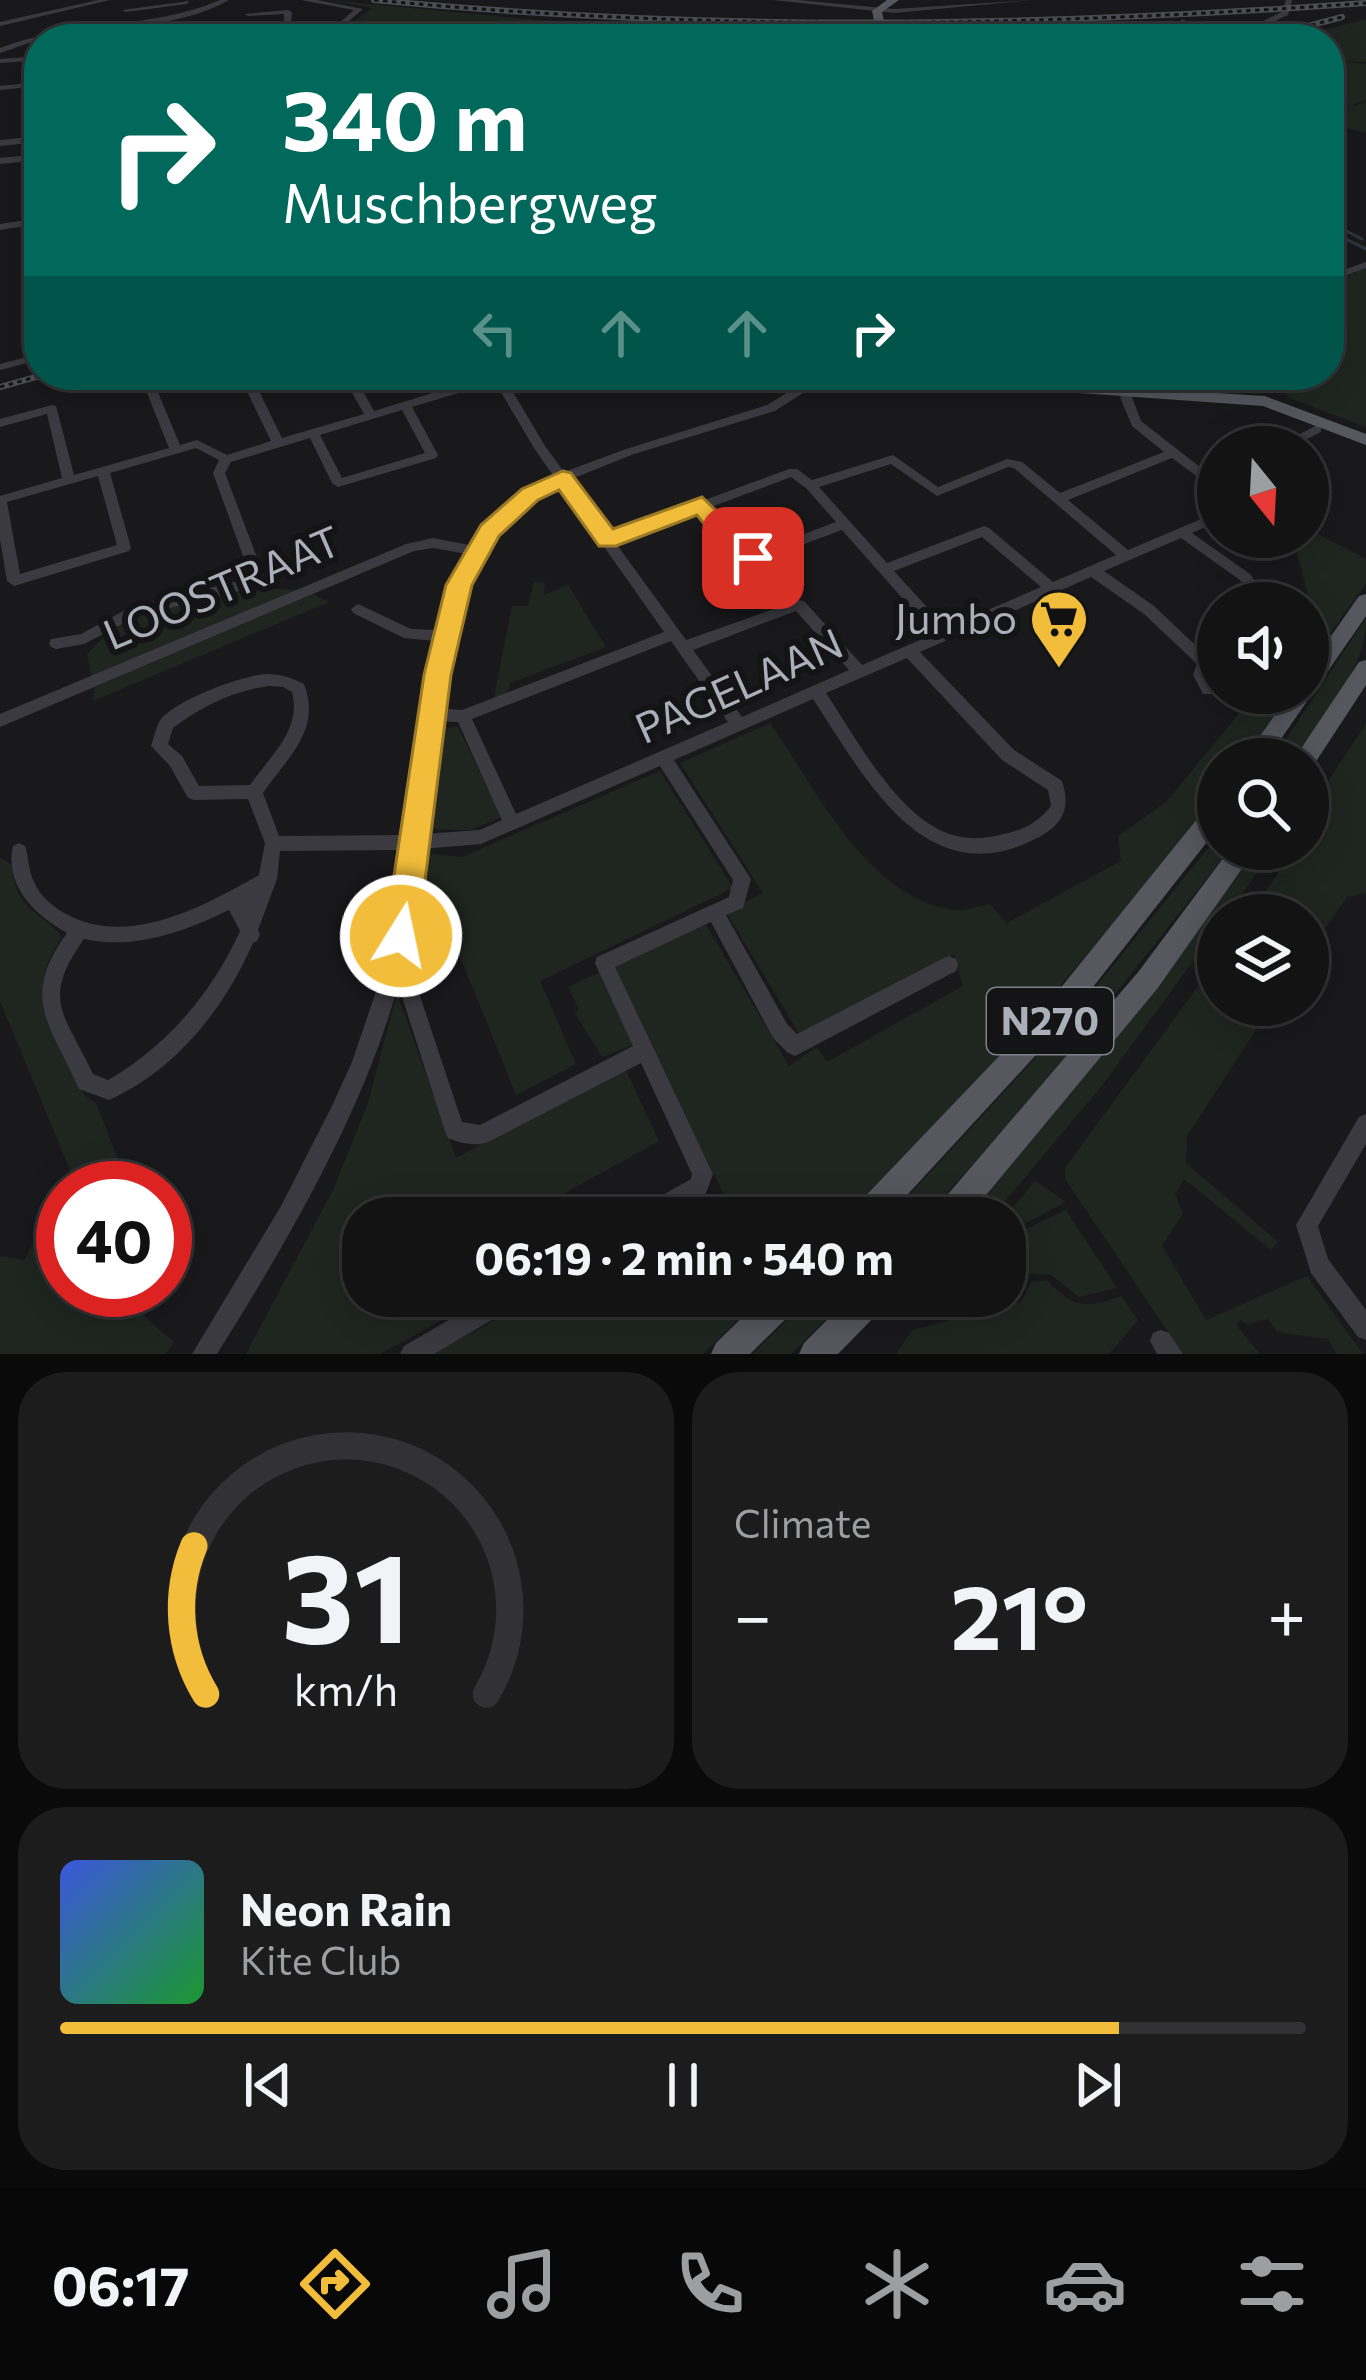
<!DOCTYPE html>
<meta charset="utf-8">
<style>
:root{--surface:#131314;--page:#1c1c1d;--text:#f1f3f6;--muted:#9d9ea0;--line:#323234;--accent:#f1bd3a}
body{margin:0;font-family:Commissioner,sans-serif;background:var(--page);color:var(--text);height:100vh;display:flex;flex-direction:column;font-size:45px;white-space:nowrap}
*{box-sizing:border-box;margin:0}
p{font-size:39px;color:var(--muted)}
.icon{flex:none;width:66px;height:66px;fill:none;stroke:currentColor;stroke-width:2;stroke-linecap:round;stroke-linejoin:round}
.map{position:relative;height:1354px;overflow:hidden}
.details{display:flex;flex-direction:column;gap:18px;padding:18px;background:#0a0a0b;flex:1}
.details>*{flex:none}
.banner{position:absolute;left:24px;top:24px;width:1320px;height:366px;border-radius:48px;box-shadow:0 6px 30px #0003,0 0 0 3px var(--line);background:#00695c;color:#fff;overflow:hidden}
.needle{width:78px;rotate:162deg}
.fabs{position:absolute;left:1197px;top:426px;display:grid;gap:24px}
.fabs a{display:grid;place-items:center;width:132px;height:132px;border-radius:50%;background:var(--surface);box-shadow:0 6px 30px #0003,0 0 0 3px var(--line);font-size:60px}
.speed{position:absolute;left:36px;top:1161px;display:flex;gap:24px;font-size:60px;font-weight:700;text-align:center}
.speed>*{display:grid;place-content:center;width:156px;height:156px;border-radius:50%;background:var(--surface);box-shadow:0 6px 30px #0003,0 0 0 3px var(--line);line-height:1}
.speed .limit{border:18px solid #d22;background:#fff;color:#111}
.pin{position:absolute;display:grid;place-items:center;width:102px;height:102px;color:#fff;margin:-51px;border-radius:24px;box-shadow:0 6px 18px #0006}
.me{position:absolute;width:132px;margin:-66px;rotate:10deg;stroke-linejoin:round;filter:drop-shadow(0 0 9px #0008)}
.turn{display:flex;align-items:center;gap:42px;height:252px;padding:0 60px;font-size:54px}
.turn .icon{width:156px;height:156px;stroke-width:2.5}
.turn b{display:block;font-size:84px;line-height:102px}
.lanes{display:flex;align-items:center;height:114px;padding:0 60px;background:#0003;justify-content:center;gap:60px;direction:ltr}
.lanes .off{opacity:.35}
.big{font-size:90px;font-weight:700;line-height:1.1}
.details .card{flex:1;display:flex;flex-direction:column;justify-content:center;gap:18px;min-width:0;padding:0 42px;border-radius:48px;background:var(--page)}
.details .dial{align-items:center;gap:0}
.dial svg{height:312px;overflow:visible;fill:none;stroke:var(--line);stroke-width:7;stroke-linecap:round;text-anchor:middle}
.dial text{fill:var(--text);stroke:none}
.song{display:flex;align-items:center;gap:36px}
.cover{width:144px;height:144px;border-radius:18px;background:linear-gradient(135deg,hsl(230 70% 55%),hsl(130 70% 35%))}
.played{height:12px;border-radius:6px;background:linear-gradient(90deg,var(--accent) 85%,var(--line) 85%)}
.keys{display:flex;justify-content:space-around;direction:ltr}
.heat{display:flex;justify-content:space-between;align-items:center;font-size:66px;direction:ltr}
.details .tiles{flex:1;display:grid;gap:18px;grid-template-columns:1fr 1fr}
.card:last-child{grid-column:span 2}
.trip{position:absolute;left:342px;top:1197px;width:684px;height:120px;border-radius:48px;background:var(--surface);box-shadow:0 6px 30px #0003,0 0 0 3px var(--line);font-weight:700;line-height:120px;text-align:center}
.menu{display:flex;height:192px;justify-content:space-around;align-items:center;background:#080808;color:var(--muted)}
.menu .icon{width:84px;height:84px}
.menu .on{color:var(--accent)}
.menu b{font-size:54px;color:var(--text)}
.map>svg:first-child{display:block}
.green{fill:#1f2620}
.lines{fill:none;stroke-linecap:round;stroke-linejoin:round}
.stream{stroke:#2e373f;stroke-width:3}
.minor{fill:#3a3a40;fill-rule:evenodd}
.major{fill:#56575f;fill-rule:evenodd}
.rail-casing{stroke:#4d4e55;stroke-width:6}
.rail{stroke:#141416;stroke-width:3;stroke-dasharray:4.5;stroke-linecap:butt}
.route{fill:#f1bd3a;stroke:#9d7b26;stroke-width:3}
.labels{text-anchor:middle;stroke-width:12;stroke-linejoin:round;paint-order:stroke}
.shield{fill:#141416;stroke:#7e8089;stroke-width:3}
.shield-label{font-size:39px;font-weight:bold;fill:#abafba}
.street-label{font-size:42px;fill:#abafba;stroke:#141416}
.poi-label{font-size:42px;fill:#abafba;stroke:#141416;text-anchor:end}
</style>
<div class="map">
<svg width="1366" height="1354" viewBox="0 0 1366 1354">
<rect width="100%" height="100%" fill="#19191b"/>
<!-- green -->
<path class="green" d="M326,0L539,20L779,31L717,36L579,24L509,34L412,35L404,23L338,33L373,8Z
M1366,19V62L1335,61L1366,64V100L1345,108L1366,102V133L1344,127L1329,132V75L1336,73L1329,68V39H1289Z
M1366,268V427L1289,398L1272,375H1329V284Z
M1308,529L1366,559V583L1308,665V596L1293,537H1308Z
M534,582L545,583L544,595L568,585L606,647L510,683L507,698L493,703L512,606H528Z
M272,589L303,590L92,677L87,655C126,603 215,596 272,589Z
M313,594L329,602L93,701L95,687Z
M1366,618C1366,672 1322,716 1293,759H1273Z
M1256,693H1289L1243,759H1218V792C1102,942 979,1085 844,1218H682L724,1194L645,1040L602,1057L575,1013L579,1009L568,987L705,923L789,1066L817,1047L827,1062L963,986L954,955L800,1035L726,912L763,893L680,763L770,723C816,788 866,897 953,910C965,912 978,906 989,904L1007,923L1121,861L1118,836L1166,802Z
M1366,724V893L1347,897L1308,953V915H1249L1286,862L1284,849H1308V811Z
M458,727L502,817L469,830L427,829L439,728Z
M660,771L733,888L540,981L576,1064L516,1095L453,939L410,959L429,854L462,857Z
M1218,836V849H1230L1044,1084L925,1218H888L1061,1030Z
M1258,849H1274L1227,915H1218V927L1101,1087L991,1218H960L1149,995Z
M0,858L11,864C18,914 35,905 62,937C19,1000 56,1035 85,1096L96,1103L121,1167L111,1188H63L70,1170L0,1001Z
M1218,959V1005H1272L1187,1136L1186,1163L1278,1242L1271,1250L1184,1179L1175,1194L1183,1214L1162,1246L1206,1320L1307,1276L1363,1354H1337L1328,1339L1277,1332L1268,1319L1246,1324L1240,1319L1237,1326L1260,1354H1183L1065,1179V1168Z
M397,993L456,1158L624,1066L659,1141L520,1218H363V1296L480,1299L380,1354H246L333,1190L368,1103Z
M1035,1181L1066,1202L1005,1234L1004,1218Z
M63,1189V1290H114L174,1342L166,1354H0V1256L24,1260Z
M1066,1210L1117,1288L1079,1297L1051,1275L1023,1273L1013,1263L1008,1269L1023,1285L1017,1294L931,1315L946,1296H1005V1239Z
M1047,1280C1073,1308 1086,1309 1121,1296L1138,1320L1109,1354H896L912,1330L1021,1302L1031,1282Z
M541,1296H763L703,1354H432Z
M811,1296H849L791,1354H752Z"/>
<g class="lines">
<!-- stream -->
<path class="stream" d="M1329,222L1362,239
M1329,231L1366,249"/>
<!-- minor -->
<path class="minor" d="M98,0H110L0,26V22Z
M220,0H229C176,30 113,24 54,36C35,40 18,47 0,53V48C71,20 150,30 220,0Z
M301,0H317L363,9L333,35L330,31L354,10Z
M773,0H798L894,9L1034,0L894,13Z
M1286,0H1292L1288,15L1235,39H1225L1282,12Z
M189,1L187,4L126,12L122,10Z
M288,10L292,12L291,26L224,32L220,30L284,22V14L248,16L244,14Z
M1182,19L1223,37L1224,39H1214L1179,23Z
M639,23L690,29L715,37L736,33L753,39H705L665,29L639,27L495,38L393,39L425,34H495Z
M958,30L1043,37L1047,39L955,34Z
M27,57L30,61L0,63V59Z
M39,82V86L0,90V86Z
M39,136V142L0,146V140Z
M39,154V160L0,164V158Z
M39,218V224L0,230V224Z
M1366,262V268L1329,282V275Z
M39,354V360L0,370V364Z
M167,375H187L155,385L180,445L197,440L227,455L271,441L239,375H251L282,438L364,414L342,375H354L374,411L491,375H503L545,446L564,472L626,449L767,405L816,375H831L775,411L634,454L569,480L609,535L789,469H797L812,480L893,455L938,487L1007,459L1022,462L1060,493L1164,452L1132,426L1120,397L1126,393L1132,397L1141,421L1218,481V492L1172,458L1068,500L1128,550L1218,512V521L1192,533L1250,574L1262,592L1253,603H1237L1247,591L1240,580L1181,538L1104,571L1154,606L1210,659L1212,663L1208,675L1216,690L1213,694H1203L1193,675L1197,664L1144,614L1091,577L920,652L1014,750L1062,781C1070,805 1065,823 1041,836C926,899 866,779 813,699L674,760L751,879L743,908L726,915L787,1024L797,1034L942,959L949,956L956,959L958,965L956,971L795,1056L788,1053L773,1038L711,922L615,967L713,1174L706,1193L665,1218H633L636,1210L691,1179L692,1174L641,1063L488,1142C476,1147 460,1143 448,1138L445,1131L403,1000L405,993L412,991L419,993L462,1122L480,1125L633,1046L595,963L597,957L729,897L733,880L660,766L481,844L422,849C418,885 413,922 405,958C374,1094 291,1236 217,1354H192L281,1206L331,1108L352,1062L386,962L397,911L405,850L280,851L277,879L258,930L260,935L257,941L253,943C224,1009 176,1070 109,1100L79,1089C51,1025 19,999 67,933C35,915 4,886 13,846L19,843L25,846C29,857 28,870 34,882C40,896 53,907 66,914C129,948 204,906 259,875L265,843L248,799L194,800L188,798L170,766L151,746C154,738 156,726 161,719C178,699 242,675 267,674C281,674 292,678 304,684C322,730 287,758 263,793L279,836L406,835L418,727L435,641L404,638L353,613L351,609L358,604L411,629L438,630L444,607L467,554L433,548L414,551L0,727V714L406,544L433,538L474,546C501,511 515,498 554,477L534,448L495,382L412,407L438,455L436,458L338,487L332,483L310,438L231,462L225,473L266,581L264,585L140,615L84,644L56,649L51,647L49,643L51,639L81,634L131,607L251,578L213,473L219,460L196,448L110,473L131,548L129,551L14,586L7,581L0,539V496L62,478L47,414L0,427V419L52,405L56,406L74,475L169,448L143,383ZM402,410L425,453L342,478L320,435ZM891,464L937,496L1008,467L1014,468L1116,555L1053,582L989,528L984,526L887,563L819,487ZM98,476L117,545L20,574L7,502ZM791,477L806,488L836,522L753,553L747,551L711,507ZM560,484L664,632L462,710L437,708C441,684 442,657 453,636L452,633C469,562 496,521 560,484ZM700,511L737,557L753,563L842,530L934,634L862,665L804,601L799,600L686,640L615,542ZM982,537L1041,587L946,628L894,571ZM796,611L849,670L742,717L693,650ZM671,641L728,722L516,814L472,719ZM907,658L1002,760L1048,790L1051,806C1039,822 1023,830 1004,834C987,838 974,840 957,836C901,824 856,738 826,693ZM269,686L283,687L292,692C302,730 270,756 250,785L199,786L182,756L168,744L173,728C202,706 233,691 269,686ZM435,721L458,722L502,820L480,830L423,834ZM229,910L240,931C212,993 167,1046 108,1080L93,1074C65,1014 40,1001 84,939C135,950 183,932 229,910Z
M1131,375H1143L1130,391H1122L1120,389Z
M1317,425L1321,426V432L1291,447H1275Z
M1366,1114V1144L1318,1226L1328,1259L1366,1310V1340L1358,1337L1311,1273L1296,1225L1359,1117Z
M490,1296H522L519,1304L434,1354H400L404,1346Z
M1161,1330L1169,1333L1183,1354H1157L1150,1341L1153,1333Z"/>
<!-- major -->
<path class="major" d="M887,0H899L882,12L887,35L882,38L877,35L872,11Z
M890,375H957L1119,388L1126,392L1134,388L1265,396L1366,434V445L1263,406L898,380Z
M1366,594V616L1267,759H1244L1290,693H1308V669L1359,596Z
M1366,660V685L1313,766L1308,767V759H1294L1359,662Z
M1218,800V828L1060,1029L886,1218H851L855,1207L1042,1011L1210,803Z
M1230,849H1256L1157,989L967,1218H933L937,1207L1139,971Z
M764,1296H803L798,1307L750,1354H711L716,1343Z
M851,1296H889L884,1307L838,1354H799L804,1343Z"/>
<defs>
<path id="rail" d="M374,0C706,32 1034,27 1366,3
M1259,39L1342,17
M0,387L43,375"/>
</defs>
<!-- rail casing -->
<use href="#rail" class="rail-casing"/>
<!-- rail -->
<use href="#rail" class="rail"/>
</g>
<!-- route -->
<path class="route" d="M563,471L571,473L613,529L702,497L765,558L753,567L733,560L697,515L616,546H599L559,490L538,500L499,536L472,585L451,675L418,936L413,947L401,951L390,947L385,936L424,675L446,585L481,525L522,489Z"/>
<!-- icons -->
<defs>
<symbol id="supermarket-pin" viewBox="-11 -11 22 30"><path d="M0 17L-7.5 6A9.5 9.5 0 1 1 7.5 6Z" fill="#f1bd3a" stroke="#141416"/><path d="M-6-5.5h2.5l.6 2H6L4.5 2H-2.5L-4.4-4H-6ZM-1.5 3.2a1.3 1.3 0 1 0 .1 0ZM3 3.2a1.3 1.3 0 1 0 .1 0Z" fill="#111"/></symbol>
</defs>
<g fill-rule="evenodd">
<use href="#supermarket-pin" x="1026" y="586" width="66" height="90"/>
</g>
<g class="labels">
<!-- shield labels -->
<rect class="shield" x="987" y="988" width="126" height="66" rx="9"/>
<g class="shield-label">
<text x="1050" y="1035">N270</text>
</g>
<!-- street labels -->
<g class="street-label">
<text transform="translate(222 588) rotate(-23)" y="15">LOOSTRAAT</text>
<text transform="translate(739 686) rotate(-24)" y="15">PAGELAAN</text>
</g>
<!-- poi labels -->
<g class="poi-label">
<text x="1017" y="634">Jumbo</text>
</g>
</g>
</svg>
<div class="fabs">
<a><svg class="needle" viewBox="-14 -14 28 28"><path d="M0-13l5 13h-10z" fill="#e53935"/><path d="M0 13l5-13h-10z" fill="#9d9ea0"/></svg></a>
<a><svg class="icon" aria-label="sound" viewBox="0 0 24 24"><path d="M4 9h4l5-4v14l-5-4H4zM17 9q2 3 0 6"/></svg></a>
<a><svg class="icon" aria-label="search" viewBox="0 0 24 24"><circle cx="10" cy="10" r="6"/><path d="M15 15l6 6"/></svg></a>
<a><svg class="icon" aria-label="layers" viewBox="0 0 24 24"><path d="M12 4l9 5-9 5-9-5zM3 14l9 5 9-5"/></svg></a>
</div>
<div class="speed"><div class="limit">40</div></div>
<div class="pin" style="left:753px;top:558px;background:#d93025"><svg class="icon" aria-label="arrive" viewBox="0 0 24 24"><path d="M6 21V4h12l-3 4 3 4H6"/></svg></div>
<svg class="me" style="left:401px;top:936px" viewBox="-20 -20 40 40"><circle r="17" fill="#f1bd3a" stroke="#fff" stroke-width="3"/><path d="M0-11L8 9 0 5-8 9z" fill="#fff"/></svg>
<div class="trip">06:19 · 2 min · 540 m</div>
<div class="banner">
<div class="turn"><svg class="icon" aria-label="right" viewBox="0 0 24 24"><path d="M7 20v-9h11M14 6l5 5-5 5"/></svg><div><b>340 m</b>Muschbergweg</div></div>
<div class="lanes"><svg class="icon off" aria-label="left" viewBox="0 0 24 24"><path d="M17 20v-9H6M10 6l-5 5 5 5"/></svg><svg class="icon off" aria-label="ahead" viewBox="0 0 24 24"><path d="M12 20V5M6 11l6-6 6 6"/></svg><svg class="icon off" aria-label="ahead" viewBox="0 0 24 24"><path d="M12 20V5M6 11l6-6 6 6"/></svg><svg class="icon" aria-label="right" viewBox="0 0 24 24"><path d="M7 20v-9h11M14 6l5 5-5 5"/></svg></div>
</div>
</div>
<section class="details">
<div class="tiles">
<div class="card dial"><svg viewBox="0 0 100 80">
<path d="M14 69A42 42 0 1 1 86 69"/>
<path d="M14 69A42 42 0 0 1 11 31" stroke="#f1bd3a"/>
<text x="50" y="56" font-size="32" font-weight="700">31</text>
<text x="50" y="72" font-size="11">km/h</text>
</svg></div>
<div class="card"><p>Climate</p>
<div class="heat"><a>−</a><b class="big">21°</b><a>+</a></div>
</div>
<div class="card">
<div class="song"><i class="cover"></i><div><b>Neon Rain</b><p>Kite Club</p></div></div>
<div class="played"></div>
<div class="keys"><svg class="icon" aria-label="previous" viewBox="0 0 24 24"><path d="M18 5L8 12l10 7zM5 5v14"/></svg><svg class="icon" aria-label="pause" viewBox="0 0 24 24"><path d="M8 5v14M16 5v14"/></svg><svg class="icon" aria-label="next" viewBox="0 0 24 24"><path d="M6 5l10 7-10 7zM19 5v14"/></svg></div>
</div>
</div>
</section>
<nav class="menu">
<b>06:17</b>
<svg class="icon on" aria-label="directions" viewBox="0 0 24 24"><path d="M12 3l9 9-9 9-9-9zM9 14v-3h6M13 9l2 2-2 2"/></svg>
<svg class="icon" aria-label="music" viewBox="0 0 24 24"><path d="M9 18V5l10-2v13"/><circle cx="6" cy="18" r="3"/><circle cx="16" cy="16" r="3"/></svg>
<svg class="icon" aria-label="phone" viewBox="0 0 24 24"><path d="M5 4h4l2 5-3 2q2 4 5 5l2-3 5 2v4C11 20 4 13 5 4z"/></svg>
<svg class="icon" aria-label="climate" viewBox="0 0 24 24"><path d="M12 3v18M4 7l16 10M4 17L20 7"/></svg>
<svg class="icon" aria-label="car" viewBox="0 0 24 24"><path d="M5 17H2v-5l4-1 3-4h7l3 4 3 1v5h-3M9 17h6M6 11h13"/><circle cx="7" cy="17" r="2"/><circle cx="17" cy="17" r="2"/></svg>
<svg class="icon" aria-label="filters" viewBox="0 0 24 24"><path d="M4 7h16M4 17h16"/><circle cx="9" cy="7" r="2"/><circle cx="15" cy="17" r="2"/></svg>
</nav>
